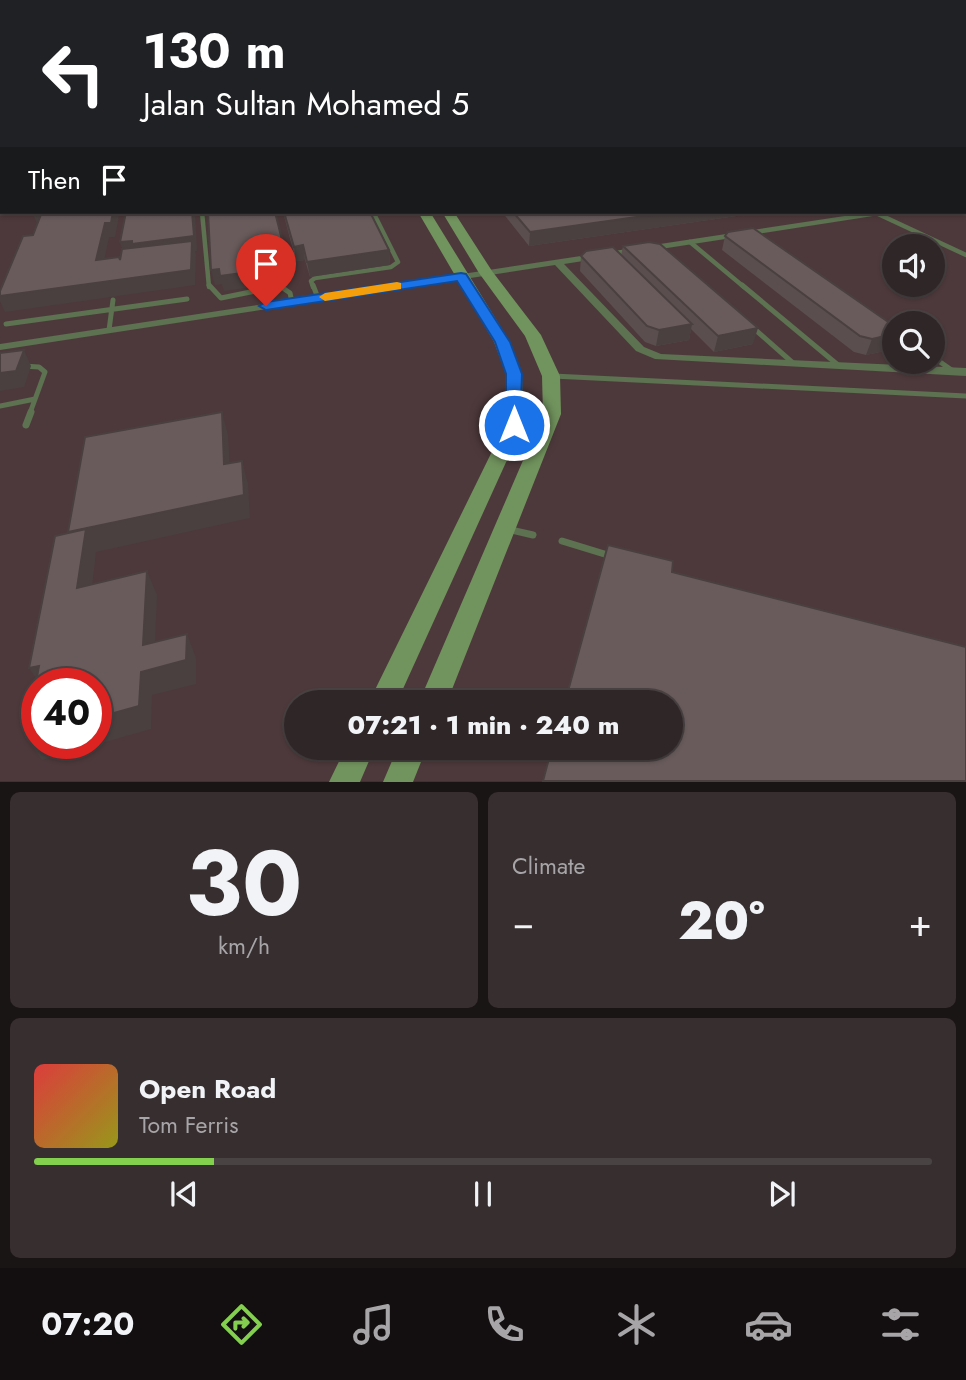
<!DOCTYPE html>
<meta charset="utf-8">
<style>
:root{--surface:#2f2627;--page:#372e2f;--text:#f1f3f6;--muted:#a7a5a7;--line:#4a4344;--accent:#83d04e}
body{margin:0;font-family:Jost,sans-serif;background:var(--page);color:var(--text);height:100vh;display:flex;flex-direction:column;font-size:26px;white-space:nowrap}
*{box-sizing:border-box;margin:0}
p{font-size:23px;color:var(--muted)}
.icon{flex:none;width:38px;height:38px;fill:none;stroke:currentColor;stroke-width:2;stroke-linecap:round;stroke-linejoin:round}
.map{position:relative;height:782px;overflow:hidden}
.panel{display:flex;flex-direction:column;gap:10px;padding:10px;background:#1a1515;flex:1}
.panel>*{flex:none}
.banner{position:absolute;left:0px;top:0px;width:966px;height:214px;box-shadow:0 2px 5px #0004,0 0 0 2px var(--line);background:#202124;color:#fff;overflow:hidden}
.fabs{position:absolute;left:882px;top:234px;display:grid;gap:14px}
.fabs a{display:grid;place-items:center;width:63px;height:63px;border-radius:50%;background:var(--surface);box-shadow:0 2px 5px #0004,0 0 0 2px var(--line);font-size:35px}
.speed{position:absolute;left:21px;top:668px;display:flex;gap:14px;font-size:35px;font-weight:700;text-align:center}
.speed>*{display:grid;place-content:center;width:91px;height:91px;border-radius:50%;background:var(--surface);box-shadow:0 2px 5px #0004,0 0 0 2px var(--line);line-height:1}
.speed .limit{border:10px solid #d22;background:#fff;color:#111}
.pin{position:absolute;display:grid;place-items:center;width:60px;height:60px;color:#fff;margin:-72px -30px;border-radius:50% 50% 50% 0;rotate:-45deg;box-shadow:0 0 7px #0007}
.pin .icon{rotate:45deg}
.me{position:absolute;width:77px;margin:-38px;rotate:0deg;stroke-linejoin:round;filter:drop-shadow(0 0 5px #0008)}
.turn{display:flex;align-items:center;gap:24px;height:147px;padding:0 28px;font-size:32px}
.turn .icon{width:91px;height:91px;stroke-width:2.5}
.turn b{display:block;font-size:49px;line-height:60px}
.then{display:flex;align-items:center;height:66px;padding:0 28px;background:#0003;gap:14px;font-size:26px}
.big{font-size:52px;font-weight:800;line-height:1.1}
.panel .tile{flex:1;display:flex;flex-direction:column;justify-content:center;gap:10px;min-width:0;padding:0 24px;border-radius:10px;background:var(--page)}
.panel .dial{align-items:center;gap:0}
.dial b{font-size:91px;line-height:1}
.song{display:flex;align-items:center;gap:21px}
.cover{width:84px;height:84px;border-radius:10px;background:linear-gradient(135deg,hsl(0 70% 55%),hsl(60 70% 35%))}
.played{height:7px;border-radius:4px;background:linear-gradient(90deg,var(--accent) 20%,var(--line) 20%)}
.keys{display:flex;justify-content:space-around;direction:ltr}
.heat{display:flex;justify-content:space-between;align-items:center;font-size:38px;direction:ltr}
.panel .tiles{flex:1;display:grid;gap:10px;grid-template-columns:1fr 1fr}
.tile:last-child{grid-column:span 2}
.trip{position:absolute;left:284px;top:690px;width:399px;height:70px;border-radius:35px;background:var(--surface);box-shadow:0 2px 5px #0004,0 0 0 2px var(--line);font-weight:800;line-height:70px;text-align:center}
.tabs{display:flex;height:112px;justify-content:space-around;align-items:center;background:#130f10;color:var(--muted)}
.tabs .icon{width:49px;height:49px}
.tabs .on{color:var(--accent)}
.tabs b{font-size:32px;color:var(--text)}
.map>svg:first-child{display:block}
.built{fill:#4d393b;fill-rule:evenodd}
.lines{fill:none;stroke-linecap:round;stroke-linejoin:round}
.lane-far2{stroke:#5c7250;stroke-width:4.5}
.lane-far1{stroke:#5c7250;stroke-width:5}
.lane{stroke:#5c7250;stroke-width:7}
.street{fill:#5c7250;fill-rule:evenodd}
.secondary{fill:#71935d;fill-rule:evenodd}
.wall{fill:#5a4e4f}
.shaded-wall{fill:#4a4040}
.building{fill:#695b5c;stroke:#4a4040;stroke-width:2}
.route{fill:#1a73e8;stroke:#114b97;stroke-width:2}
.slow{fill:#f59e0b}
</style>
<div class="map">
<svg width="966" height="782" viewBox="0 0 966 782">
<rect width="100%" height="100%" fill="#3f3234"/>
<!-- built -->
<path class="built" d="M0,110L2,212H964L966,110V781H0ZM894,247H933V285H894ZM894,324H933V362H894ZM37,684H96V744H37ZM296,702H670V747H296Z"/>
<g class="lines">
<!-- lane-far2 -->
<path class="lane-far2" d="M202,212L209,287
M876,213L966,255
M690,242L744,287
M275,287H281
M313,287L311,281L315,278L391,267L398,262L373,212"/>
<!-- lane-far1 -->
<path class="lane-far1" d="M209,285L221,298L280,286L290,293L292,302
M313,285L318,298
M742,285L838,365
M6,324L187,299
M751,326L793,363
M109,330L113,300
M933,357L953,371
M23,366L39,367L45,372L30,413
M553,376L966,396
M0,406L35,399"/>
<!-- lane -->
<path class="lane" d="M26,425L31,412
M507,529L533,535
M562,541L611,556"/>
<!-- street -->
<path class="street" d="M964,198H966V203H964Z
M871,212H890L886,214L564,264L644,347L661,354L966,368V376L655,359L636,351L555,265L0,350V344Z"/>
<!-- secondary -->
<path class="secondary" d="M418,212H430L510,342L522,374L523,425L397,702H369L505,425L506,374L494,342Z
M442,212H454L492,271L541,335L560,376L561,414L447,702H419L543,414L542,376L525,336L479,273Z
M346,747H375L360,782H329Z
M398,747H427L413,782H383Z"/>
</g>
<!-- wall -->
<path class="wall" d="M283,212H370L389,250L390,265L310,277L305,260L296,261Z
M502,212H764L529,246Z
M725,236L894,326V349L866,355L854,352L722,250Z
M623,246L753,344L714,352L691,329L689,340L656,346L645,342L580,271L581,256H621Z"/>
<!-- shaded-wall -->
<path class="shaded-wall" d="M0,124H2V135H0Z
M0,166H2V186H0Z
M17,212H43L38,226L33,214L19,216Z
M112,212H127L119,213V216L115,237H109L101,275L96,260L105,223Z
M192,212H195L197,251H195L196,255L195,285L5,312L0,301V296L125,257L120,242Z
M672,212H764L529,246L530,232Z
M303,245L305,260L296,261L294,247Z
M389,250L390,265L310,277L307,262Z
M287,260L289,274L280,276L281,283L224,291L222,284L215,285L211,270Z
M692,324L689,340L656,346L659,330Z
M758,328L753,344L714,352L718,336Z
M894,334V349L866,355L872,339Z
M24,350L31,366L24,387L0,391V373Z
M222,412L228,435L231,487L224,464Z
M242,461L248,484L250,518L96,552L89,611L77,588L80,555L68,532Z
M147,571L157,595L154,668L187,634L196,658V684L152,695L151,729L42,760L26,737L37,734V744H96V718L143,645Z
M39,666L40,684L29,668Z"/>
<!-- building -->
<path class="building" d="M0,110H2V124H0Z
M0,141H2V166H0Z
M42,212H113L111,223H105L96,260L119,257L120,260L122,249L192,241L191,270L0,296V291L23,236L33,235Z
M126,212H192L194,236L132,244V241L120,242Z
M208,212H275L287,260L277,261L278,268L220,276L219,269L211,270Z
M284,212H370L389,250L307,262L303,245L294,247Z
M513,212H672L530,232Z
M753,228L894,326V334L872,339L860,336L725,236L728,232Z
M649,242L660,244L758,328L718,336L623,246Z
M613,247L692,324L659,330L647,326L581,256L586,251Z
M24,350L16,371L0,373V353Z
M222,412L224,464L242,461L244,495L68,532L85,437Z
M86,529L77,588L147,571L143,645L187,634L186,660L141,672L139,706L96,718V684H37V734L26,737L39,666L29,668L55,536Z
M608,545L673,561L672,572L966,647V781H543L552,747H670V702H565Z"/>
<!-- sky -->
<linearGradient id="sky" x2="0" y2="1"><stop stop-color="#231c1d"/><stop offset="0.5" stop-color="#524f5c"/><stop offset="1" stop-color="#524f5c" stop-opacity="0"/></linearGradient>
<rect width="966" height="220" fill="url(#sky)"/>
<!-- route -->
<path class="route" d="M461,273L466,274L510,342L522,374L520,429L514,430L506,425V374L495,342L457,281L266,310L259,306L266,302Z"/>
<!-- slow -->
<path class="slow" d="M397,282L401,283V289L325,301L319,297L325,293Z"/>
</svg>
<div class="fabs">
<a><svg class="icon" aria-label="sound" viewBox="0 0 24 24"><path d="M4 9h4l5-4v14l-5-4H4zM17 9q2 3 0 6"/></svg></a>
<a><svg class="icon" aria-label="search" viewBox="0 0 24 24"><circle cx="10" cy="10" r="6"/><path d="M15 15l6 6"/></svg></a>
</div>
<div class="speed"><div class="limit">40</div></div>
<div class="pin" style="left:266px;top:306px;background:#d93025"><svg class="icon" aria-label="arrive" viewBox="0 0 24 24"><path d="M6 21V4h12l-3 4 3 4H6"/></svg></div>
<svg class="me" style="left:514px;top:425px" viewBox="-20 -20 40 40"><circle r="17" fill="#1a73e8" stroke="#fff" stroke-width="3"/><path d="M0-11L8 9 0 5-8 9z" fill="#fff"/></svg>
<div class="trip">07:21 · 1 min · 240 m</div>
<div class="banner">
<div class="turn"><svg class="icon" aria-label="left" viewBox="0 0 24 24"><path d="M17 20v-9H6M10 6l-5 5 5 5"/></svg><div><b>130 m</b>Jalan Sultan Mohamed 5</div></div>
<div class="then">Then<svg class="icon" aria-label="arrive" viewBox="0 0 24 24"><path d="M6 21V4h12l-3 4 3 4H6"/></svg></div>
</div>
</div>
<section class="panel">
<div class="tiles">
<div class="tile dial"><b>30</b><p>km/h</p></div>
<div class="tile"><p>Climate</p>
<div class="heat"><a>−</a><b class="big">20°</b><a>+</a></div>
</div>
<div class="tile">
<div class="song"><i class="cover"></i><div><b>Open Road</b><p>Tom Ferris</p></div></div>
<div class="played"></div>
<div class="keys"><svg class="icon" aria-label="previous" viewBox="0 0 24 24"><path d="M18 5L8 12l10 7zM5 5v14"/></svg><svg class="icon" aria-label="pause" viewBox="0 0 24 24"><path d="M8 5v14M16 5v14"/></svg><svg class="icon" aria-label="next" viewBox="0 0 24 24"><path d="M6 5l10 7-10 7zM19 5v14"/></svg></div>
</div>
</div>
</section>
<nav class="tabs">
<b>07:20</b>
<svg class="icon on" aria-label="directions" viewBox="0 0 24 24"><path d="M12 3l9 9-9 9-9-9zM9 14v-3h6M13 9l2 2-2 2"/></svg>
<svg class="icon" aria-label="music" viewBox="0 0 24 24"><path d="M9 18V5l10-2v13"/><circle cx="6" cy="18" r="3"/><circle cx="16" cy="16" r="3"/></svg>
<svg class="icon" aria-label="phone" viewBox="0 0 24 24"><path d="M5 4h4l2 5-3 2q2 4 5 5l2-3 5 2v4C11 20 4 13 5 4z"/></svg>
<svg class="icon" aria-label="climate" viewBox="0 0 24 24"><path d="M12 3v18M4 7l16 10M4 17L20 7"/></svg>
<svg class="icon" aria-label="car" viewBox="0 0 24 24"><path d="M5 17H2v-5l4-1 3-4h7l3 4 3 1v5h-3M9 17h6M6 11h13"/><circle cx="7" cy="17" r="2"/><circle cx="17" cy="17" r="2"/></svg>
<svg class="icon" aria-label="filters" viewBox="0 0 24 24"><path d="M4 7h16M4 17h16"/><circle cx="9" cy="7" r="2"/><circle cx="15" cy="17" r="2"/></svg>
</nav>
